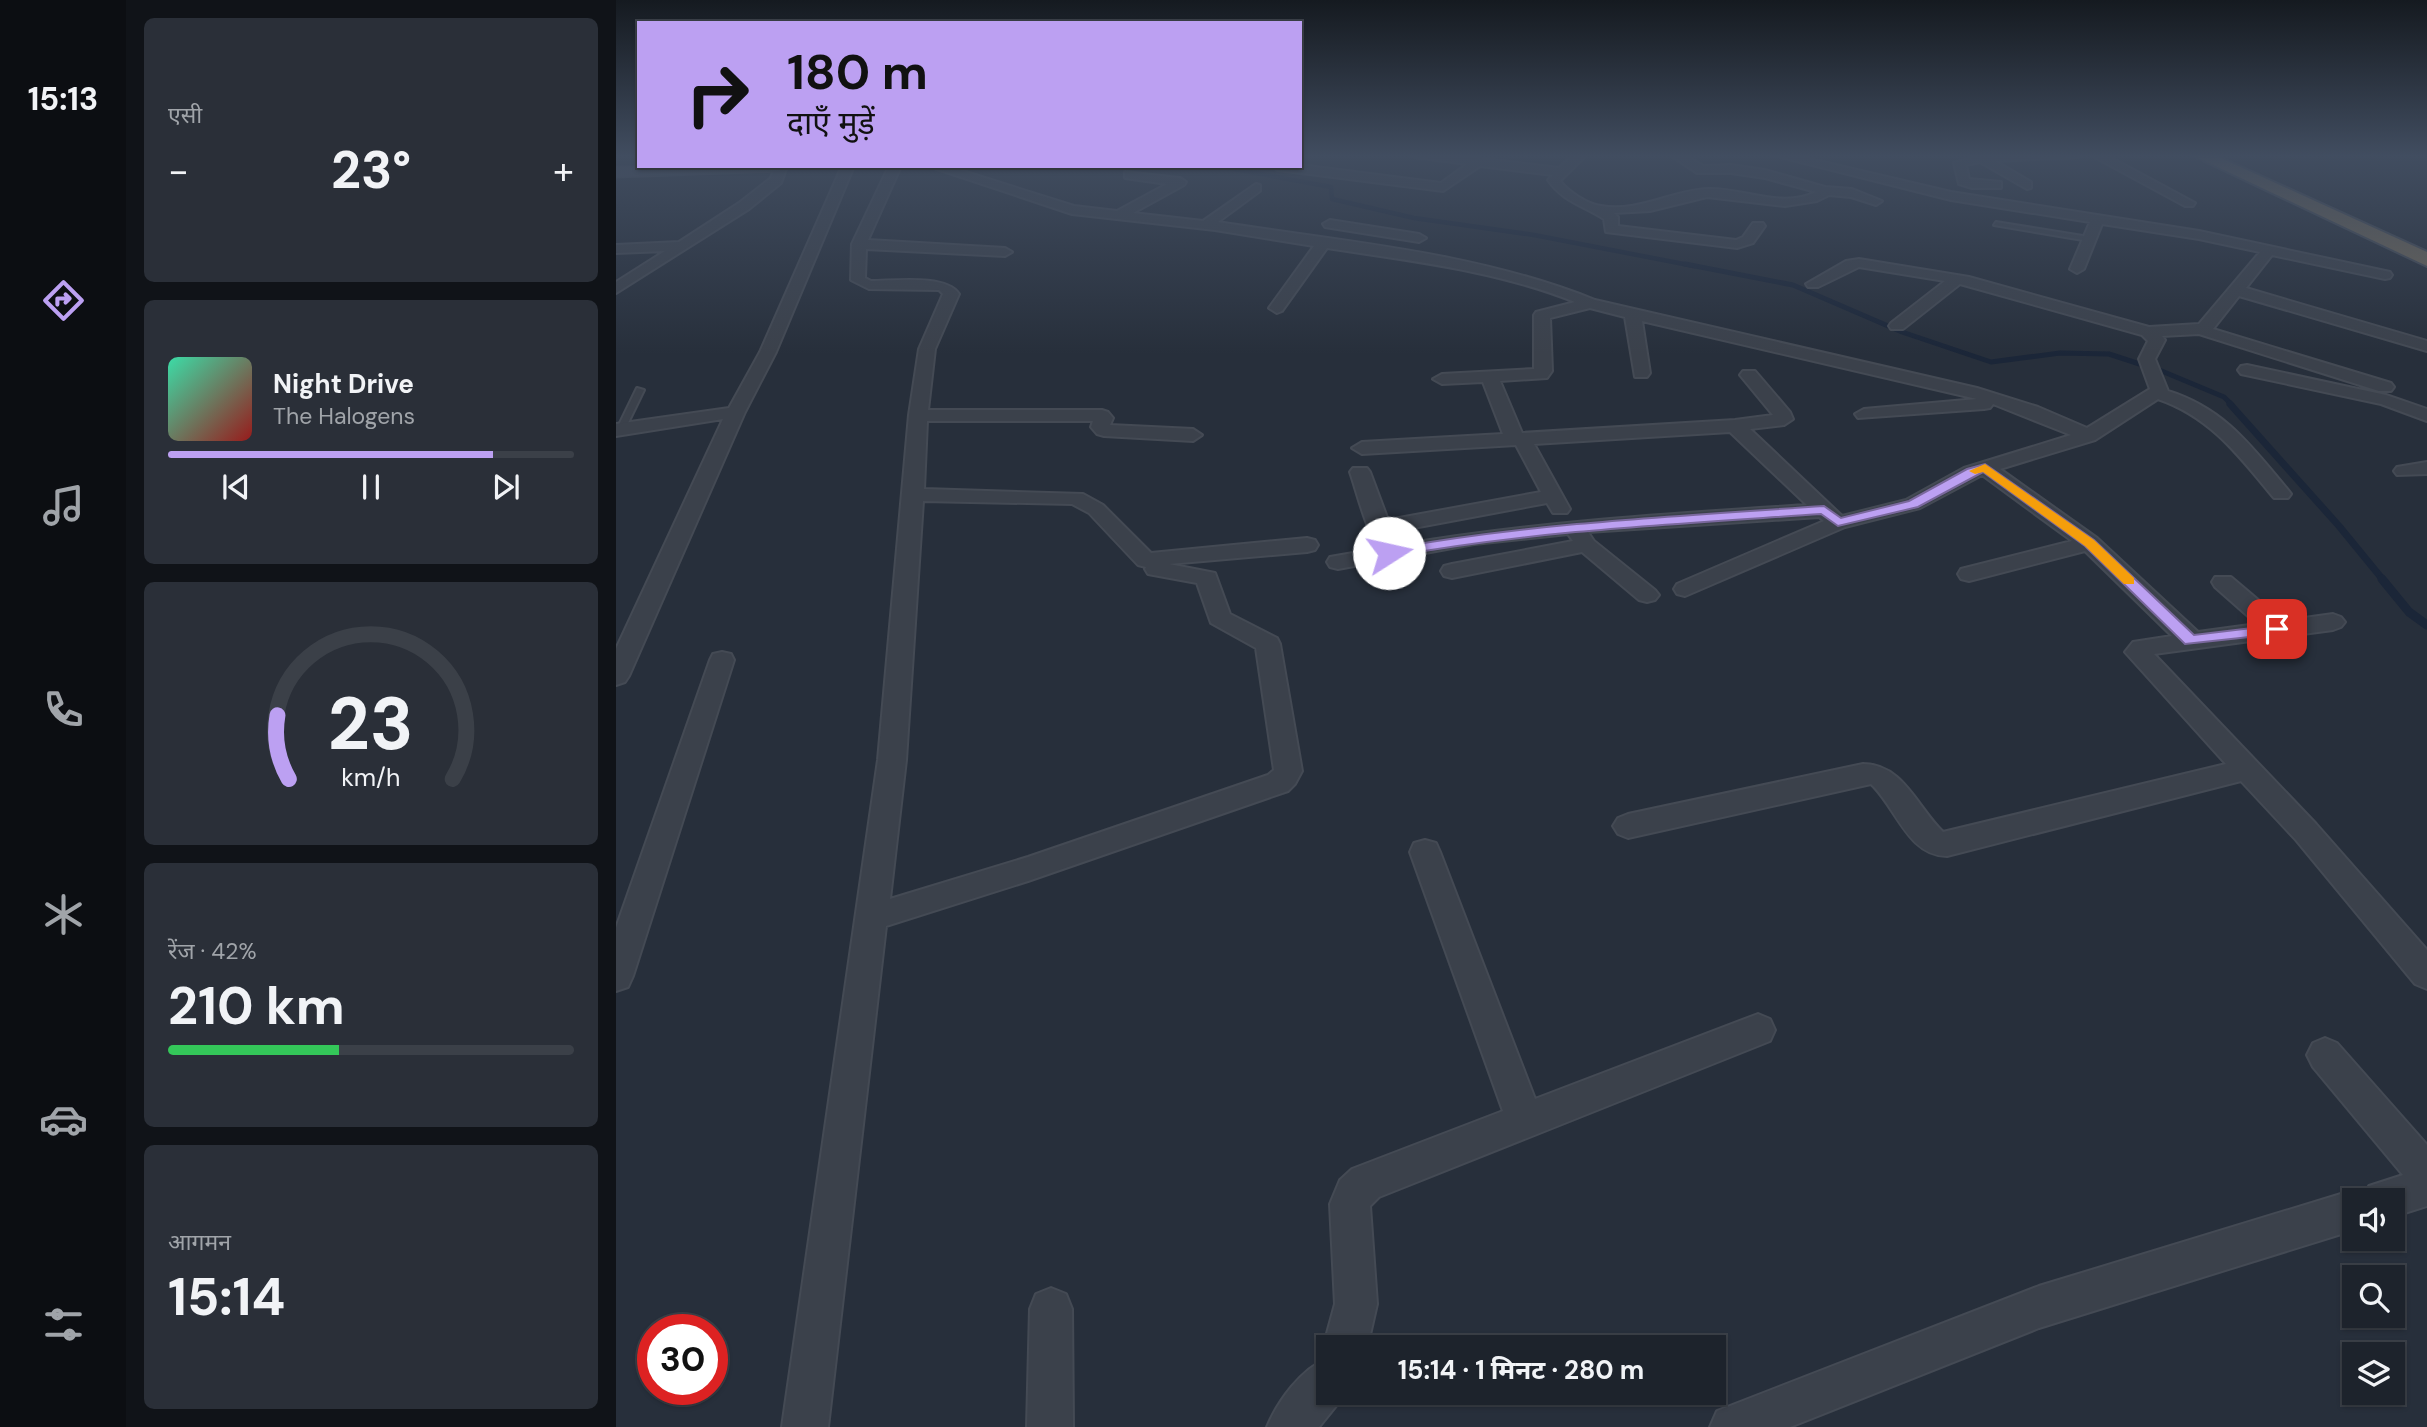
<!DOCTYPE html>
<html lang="hi">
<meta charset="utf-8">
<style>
:root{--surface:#1d232c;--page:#2a2f38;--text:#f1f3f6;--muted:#a0a4a9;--line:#3b4048;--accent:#bca0f2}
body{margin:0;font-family:"DM Sans","Noto Sans Devanagari",sans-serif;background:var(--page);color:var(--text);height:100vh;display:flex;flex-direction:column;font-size:26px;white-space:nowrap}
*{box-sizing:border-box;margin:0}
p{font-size:23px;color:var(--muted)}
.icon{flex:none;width:38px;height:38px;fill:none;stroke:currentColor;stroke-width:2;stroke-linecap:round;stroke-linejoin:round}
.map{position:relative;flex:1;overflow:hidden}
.sheet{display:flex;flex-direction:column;gap:18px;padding:18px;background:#101318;width:490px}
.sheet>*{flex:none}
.guide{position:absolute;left:21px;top:21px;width:665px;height:147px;border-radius:0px;box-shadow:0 2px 5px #0004,0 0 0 2px var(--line);background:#bca0f2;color:#111;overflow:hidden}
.controls{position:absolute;left:1726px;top:1188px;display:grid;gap:14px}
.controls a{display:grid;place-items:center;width:63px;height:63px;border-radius:0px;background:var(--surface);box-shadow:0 2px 5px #0004,0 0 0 2px var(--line);font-size:35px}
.speed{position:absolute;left:21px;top:1314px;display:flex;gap:14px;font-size:35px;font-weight:700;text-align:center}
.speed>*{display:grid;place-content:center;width:91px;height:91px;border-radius:50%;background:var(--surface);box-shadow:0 2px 5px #0004,0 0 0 2px var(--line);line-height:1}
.speed .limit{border:10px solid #d22;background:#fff;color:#111}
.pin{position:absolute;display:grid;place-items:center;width:60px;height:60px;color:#fff;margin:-30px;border-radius:14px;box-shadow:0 4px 10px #0006}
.me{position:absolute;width:77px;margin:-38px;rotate:80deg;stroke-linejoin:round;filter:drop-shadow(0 0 5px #0008)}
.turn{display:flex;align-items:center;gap:24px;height:147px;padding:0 35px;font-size:32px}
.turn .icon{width:91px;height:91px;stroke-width:2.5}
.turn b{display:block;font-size:49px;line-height:60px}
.big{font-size:52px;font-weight:700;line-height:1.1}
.sheet .card{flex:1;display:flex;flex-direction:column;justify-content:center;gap:10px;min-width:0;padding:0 24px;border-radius:10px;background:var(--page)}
.sheet .dial{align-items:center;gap:0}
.dial svg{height:182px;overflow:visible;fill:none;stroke:var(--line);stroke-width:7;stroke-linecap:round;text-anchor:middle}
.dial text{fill:var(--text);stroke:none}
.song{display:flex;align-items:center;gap:21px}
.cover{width:84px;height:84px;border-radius:10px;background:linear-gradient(135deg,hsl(160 70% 55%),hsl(0 70% 35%))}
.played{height:7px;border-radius:4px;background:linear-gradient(90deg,var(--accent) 80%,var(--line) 80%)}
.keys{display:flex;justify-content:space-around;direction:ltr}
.heat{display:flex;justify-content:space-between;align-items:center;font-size:38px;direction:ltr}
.charge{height:10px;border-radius:5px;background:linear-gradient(90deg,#34c759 42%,var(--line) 0)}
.trip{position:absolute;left:700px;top:1335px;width:410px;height:70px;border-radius:0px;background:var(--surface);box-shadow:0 2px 5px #0004,0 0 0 2px var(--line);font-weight:700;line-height:70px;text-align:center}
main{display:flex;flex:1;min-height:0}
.menu{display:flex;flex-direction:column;width:126px;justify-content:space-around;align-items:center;background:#0c0e12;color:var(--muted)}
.menu .icon{width:49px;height:49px}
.menu .current{color:var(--accent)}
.menu b{font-size:32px;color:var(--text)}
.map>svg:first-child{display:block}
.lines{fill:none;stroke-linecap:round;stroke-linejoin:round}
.stream-far3{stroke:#1b2638;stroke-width:4.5}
.stream-far2{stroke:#1b2638;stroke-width:5}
.stream-far1{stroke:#1b2638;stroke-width:7}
.stream{stroke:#1b2638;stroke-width:9}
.lane-casing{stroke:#444a54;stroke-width:4}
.street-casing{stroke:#444a54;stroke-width:4}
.secondary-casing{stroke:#444a54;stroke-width:3}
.highway-casing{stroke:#464c56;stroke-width:4}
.lane{fill:#3b414b;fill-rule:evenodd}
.street{fill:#3b414b;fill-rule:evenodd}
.secondary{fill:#49505e;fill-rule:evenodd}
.highway{fill:#706859;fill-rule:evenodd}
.route{fill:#bca0f2;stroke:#7a689d;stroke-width:2}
.slow{fill:#f59e0b}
</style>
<main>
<nav class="menu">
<b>15:13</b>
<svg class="icon current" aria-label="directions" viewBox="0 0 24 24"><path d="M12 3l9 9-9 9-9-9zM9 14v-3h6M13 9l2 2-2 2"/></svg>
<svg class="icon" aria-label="music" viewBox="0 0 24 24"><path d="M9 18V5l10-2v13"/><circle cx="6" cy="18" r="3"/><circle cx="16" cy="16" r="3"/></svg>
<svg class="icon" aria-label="phone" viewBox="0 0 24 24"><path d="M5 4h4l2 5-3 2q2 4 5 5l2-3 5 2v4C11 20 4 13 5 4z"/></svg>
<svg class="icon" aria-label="climate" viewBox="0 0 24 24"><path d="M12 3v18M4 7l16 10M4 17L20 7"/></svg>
<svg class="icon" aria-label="car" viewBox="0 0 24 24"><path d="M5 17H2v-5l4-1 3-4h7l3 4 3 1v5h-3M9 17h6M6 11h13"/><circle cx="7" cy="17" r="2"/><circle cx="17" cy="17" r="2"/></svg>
<svg class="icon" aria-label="filters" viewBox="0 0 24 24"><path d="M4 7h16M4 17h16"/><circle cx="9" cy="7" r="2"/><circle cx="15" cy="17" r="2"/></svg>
</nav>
<section class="sheet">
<div class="card"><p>एसी</p>
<div class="heat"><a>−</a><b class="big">23°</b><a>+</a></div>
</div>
<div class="card">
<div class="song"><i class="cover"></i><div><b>Night Drive</b><p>The Halogens</p></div></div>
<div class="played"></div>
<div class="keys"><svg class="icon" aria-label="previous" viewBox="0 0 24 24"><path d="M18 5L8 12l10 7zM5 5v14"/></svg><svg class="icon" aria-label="pause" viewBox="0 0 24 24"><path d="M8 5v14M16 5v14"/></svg><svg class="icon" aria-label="next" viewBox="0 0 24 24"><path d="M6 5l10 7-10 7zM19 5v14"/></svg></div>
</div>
<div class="card dial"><svg viewBox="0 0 100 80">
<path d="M14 69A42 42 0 1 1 86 69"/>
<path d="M14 69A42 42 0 0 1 9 41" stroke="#bca0f2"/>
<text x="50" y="56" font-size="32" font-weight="700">23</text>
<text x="50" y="72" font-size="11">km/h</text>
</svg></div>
<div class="card"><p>रेंज · 42%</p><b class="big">210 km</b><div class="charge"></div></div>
<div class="card"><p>आगमन</p><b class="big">15:14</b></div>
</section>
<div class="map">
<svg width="1811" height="1427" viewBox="0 0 1811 1427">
<rect width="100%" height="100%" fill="#272f3b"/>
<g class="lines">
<!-- stream-far3 -->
<path class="stream-far3" d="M602,166L715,187L716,199L798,218L918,235L1078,266"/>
<!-- stream-far2 -->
<path class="stream-far2" d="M1069,264L1177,285L1286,332L1375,362L1444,353L1493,354L1548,372L1608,397L1616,405"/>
<!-- stream-far1 -->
<path class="stream-far1" d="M1614,404L1723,526L1768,581"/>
<!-- stream -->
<path class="stream" d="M1766,579L1793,612L1811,625"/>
<defs>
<path id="lane" d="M1380,222L1473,237L1476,239L1473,241L1378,225Z
M21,388L28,390L9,429L2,431L1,429Z"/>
<path id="street" d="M793,154H828L943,168L958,154H971L944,181C953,192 971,204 985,206C1022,213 1057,190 1092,189C1128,188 1165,209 1200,192L1149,178L1115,173H1081L1053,154H1067L1087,166L1115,165L1149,170L1209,187L1236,189L1266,201L1260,205L1235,197L1213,195L1201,201L1169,206L1091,197L1034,211L998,213L1002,217V226L1120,240L1127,237L1137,223H1147L1149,226L1137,243L1121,248L990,232L988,219C968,206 946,201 932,180L937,175L864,166L827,191L662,170L656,166L684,165L825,183L851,164L799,157Z
M1152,154H1173L1335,192L1583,231L1774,272L1776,275L1774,278L1769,279L1656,255L1630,288L1811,341V351L1623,296L1597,329L1775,383L1778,387L1775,391H1763L1583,334L1546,336L1549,340L1539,359L1552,391C1609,409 1635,446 1672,490L1675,494L1672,498H1658C1624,457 1595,417 1542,399L1479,440L1384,469L1481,538L1582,632L1641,624L1599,587L1596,582L1599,577H1615L1667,621L1717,614L1725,617L1729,622L1725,627L1717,630L1538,654L1700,824L1811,950V989L1799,984L1680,840L1625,781L1331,856C1292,856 1280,807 1255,784L1012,838L1002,834L997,826L1002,818L1012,814L1247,764C1287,764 1301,807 1327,832L1610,764L1509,652L1517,642L1556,636L1469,551L1353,581L1345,579L1342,574L1345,569L1456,541L1366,475L1304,508L1229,527L1069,596L1061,594L1058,589L1061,584L1208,521L1203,517L972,532L978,541L1039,590L1043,595L1039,600L1031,602L1023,600L966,552L836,578L828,576L825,571L828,566L836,564L957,541L952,534L858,544L722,569L714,567L711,562L714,557L766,548C753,543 740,488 734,472L737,468H751L754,472L772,520L925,492L900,445L746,454L736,448L746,442L887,434L867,382L826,384L817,379L826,374L918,369V315L920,312L959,302C879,270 795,261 711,248L666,311L661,313L653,308L698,246L599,230L456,214L312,166H331L458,206L501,211L551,184L509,178V172L564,178L570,182L568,185L517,213L587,221L640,184L644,185V191L602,222C728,242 860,252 979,300L1361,388L1422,407L1471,428L1534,389L1523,359L1532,341L1526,335L1344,284L1287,329H1275L1273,326L1275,323L1329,281L1243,267L1202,287H1192L1190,284L1230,261L1243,259L1353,277L1533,327L1583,324L1644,252L1583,239L1486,224L1468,269L1461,273L1454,269L1474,222L1335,200ZM974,308L1009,317L1019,377H1031L1034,373L1026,321L1361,399L1248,409L1239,414L1242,418L1368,409L1374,408L1377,404L1455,435L1348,468L1290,500L1226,516L1134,429L1168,425L1177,419L1174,412L1139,371H1127L1124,375L1157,415L1119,420L906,433L884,381L931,378L936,371L934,318ZM1114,432L1191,505C1052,514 914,522 777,546L780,542L776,532L931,503L937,513H951L954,509L918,444Z
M1468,154L1462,157L1379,161L1415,182V188L1411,189L1364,162L1350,165L1353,179L1385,182V188H1356L1343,184L1338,163L1366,155Z
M1473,154H1488L1579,203L1577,206H1569Z
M159,166H171L165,183L133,209L0,293V282L49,251L0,253V245L63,242L123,203L155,178Z
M226,166H238L160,352L129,412L13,676L9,682L0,685V649L107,419L0,436V424L113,408L144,352Z
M273,166H285L252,240L389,248L396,252L389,256L250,249L249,278L255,281C278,281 330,274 343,294L319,349L312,410H486L492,412L497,418L494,425L577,429L586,435L577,441L488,436L481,434L475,427L477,421H311L308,489L467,494L487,505L535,553L691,538L699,540L702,545L699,550L691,552L553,564L599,573L614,614L661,638L664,644L686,771L679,784L672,791L412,881L270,926L212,1427H166L262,760L293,415L303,349L327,294L323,290L253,289L235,280L236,244ZM307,501L456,504L473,513L522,565L530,567L529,569L532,574L581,583L595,623L640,648L658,770L652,775L412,857L274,899L290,760Z
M714,220L803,234L810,238L803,242L709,227L707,224Z
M1631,365L1770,395L1811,409V421L1765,404L1625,374L1622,370L1625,366Z
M1811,462V474L1781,475L1778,471L1781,467Z
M106,652L115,654L118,660L17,976L12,987L0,991V928L94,660L97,654Z
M809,840L820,843L824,852L919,1099L1142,1014L1154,1019L1159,1030L1154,1041L763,1197L754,1206L761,1304L751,1348H712V1393H729L728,1396L703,1427H651C662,1401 685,1369 712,1358L707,1348L719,1304L714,1204L724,1180L736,1169L887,1111L794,852L798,843Z
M1709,1038L1721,1043L1811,1145V1206L1776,1217V1200H1738V1230L1423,1328L1174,1427H1094L1101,1411L1423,1286L1738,1190L1749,1195L1753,1186L1787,1175L1697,1067L1691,1055L1697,1043Z
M435,1288L450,1294L456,1309L457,1427H411L414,1309L420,1294Z"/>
<path id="secondary" d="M171,166L163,171L0,177V167Z"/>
<path id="highway" d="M1574,154H1596L1811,252V266Z"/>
</defs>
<!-- lane casing -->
<use href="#lane" class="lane-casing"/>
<!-- street casing -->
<use href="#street" class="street-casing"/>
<!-- secondary casing -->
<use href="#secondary" class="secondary-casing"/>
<!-- highway casing -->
<use href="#highway" class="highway-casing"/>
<!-- lane -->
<use href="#lane" class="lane"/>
<!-- street -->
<use href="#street" class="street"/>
<!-- secondary -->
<use href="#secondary" class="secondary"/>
<!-- highway -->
<use href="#highway" class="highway"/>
</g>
<!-- sky -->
<linearGradient id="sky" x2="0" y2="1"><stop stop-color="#151a20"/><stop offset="0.44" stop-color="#414d60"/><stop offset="1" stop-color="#414d60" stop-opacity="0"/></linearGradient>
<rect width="1811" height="354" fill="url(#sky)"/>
<!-- route -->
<path class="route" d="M1369,464L1478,540L1578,635L1661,625L1668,629L1661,634L1569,644L1469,546L1367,472L1302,507L1222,526L1205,514C1060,524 916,531 773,557L767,553L773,549C917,523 1062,516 1208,506L1225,518L1293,501L1351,469Z"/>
<!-- slow -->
<path class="slow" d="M1369,464L1478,540L1518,578V584H1508L1469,546L1367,472L1359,474L1353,471Z"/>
</svg>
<div class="controls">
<a><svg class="icon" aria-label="sound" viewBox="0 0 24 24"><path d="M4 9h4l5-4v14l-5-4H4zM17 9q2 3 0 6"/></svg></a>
<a><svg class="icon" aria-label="search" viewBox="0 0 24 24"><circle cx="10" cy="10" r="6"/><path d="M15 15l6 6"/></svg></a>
<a><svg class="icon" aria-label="layers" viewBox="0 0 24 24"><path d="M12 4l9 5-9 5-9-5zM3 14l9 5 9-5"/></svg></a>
</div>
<div class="speed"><div class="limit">30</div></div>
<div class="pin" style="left:1661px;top:629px;background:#d93025"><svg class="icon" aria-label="arrive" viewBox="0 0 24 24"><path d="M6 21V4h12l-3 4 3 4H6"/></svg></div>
<svg class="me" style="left:773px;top:553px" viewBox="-20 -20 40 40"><circle r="19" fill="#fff"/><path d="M0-13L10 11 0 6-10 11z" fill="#bca0f2"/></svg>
<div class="trip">15:14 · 1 मिनट · 280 m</div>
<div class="guide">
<div class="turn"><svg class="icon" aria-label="right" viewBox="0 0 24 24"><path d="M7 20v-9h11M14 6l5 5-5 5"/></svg><div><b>180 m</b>दाएँ मुड़ें</div></div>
</div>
</div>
</main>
